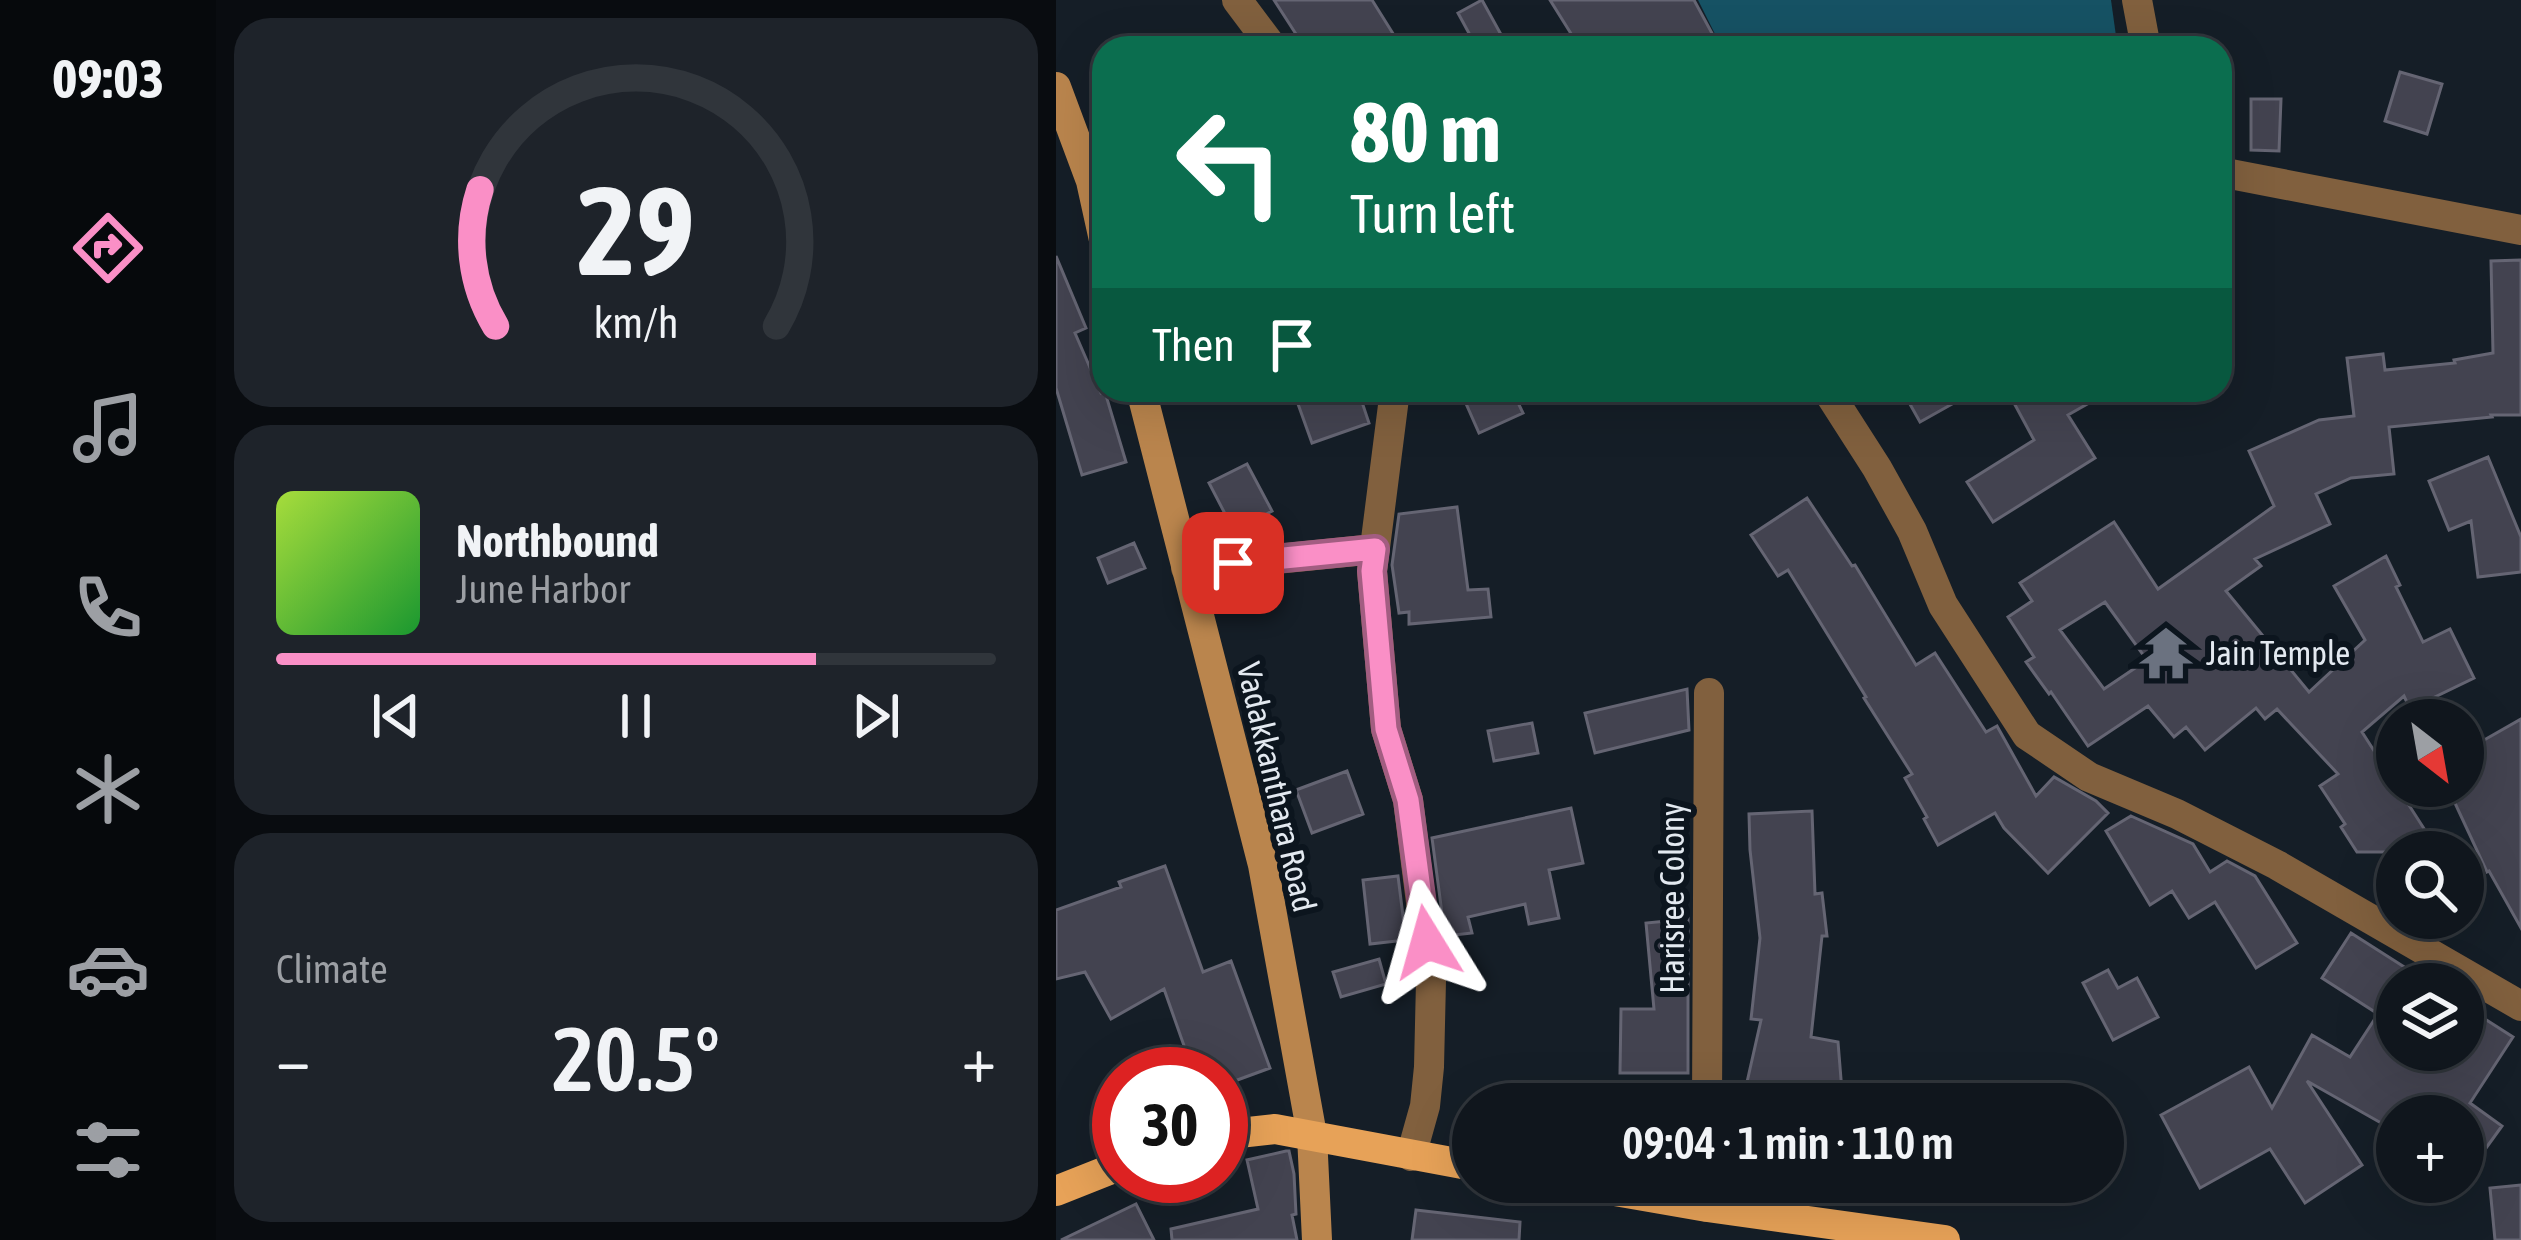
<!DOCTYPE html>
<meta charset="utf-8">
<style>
:root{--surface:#10161d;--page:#1e232a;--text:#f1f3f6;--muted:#9c9fa4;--line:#30353b;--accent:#fa8fc6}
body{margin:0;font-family:"Asap Condensed",sans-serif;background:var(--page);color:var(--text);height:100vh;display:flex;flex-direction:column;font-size:45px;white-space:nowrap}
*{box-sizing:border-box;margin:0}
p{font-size:39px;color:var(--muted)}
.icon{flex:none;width:66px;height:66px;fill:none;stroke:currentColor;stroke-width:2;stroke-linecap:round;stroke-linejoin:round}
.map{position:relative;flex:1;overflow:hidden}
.sheet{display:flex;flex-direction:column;gap:18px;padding:18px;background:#090c10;width:840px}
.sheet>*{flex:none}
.top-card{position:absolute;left:36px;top:36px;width:1140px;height:366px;border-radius:36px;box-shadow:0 12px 48px #0002,0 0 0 3px var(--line);background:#0b6e4f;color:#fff;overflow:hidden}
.needle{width:78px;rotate:149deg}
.controls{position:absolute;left:1320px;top:699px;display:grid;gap:24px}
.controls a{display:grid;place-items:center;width:108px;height:108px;border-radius:50%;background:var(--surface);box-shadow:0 12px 48px #0002,0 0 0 3px var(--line);font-size:60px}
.speed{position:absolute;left:36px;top:1047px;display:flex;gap:24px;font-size:60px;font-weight:700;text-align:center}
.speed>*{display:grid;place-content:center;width:156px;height:156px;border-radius:50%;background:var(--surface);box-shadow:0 12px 48px #0002,0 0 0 3px var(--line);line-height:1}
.speed .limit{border:18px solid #d22;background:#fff;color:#111}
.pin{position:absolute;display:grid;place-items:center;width:102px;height:102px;color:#fff;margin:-51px;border-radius:24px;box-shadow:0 6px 18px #0006}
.me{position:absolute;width:132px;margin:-66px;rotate:352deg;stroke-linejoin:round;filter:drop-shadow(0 0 9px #0008)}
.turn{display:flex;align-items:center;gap:42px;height:252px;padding:0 60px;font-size:54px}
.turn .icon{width:156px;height:156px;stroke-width:2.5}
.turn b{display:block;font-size:84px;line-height:102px}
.then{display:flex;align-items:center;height:114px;padding:0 60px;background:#0003;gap:24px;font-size:45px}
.big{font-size:90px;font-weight:600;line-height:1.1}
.sheet .widget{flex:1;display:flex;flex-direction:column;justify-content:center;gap:18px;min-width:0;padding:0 42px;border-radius:36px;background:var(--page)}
.sheet .dial{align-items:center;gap:0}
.dial svg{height:312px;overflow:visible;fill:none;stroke:var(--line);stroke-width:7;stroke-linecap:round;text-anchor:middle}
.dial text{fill:var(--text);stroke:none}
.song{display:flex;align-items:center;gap:36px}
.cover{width:144px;height:144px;border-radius:18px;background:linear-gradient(135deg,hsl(80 70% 55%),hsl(130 70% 35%))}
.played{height:12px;border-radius:6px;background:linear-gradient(90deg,var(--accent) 75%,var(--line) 75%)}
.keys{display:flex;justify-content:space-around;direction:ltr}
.heat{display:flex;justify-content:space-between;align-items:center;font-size:66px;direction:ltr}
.trip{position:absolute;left:396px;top:1083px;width:672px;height:120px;border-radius:60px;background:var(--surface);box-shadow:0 12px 48px #0002,0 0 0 3px var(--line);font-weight:600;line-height:120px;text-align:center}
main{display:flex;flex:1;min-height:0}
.dock{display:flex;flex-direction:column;width:216px;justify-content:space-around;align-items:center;background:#06090c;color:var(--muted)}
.dock .icon{width:84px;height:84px}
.dock .active{color:var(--accent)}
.dock b{font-size:54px;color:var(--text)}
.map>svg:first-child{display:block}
.water{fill:#165264}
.building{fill:#434350;stroke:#656573;stroke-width:3;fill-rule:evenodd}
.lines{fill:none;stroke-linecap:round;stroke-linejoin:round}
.street{stroke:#81603e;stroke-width:30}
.secondary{stroke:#ba854d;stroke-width:30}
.primary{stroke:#e7a258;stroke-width:30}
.route-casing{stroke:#a25d81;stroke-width:30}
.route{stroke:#fa8fc6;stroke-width:21}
.labels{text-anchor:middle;stroke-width:12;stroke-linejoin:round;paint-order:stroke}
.poi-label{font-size:33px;fill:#e3e9f0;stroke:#0c151e;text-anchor:start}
.street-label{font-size:33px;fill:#e3e9f0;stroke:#0c151e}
</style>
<main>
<nav class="dock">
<b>09:03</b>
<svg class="icon active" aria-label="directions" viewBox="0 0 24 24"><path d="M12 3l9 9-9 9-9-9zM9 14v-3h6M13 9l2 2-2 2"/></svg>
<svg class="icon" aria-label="music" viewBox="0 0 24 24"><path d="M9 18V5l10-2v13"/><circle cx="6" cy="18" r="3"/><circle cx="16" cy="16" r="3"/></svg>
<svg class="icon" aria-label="phone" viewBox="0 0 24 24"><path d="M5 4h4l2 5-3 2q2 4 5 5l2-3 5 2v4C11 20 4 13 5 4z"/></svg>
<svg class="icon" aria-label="climate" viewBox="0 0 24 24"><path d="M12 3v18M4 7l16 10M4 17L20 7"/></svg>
<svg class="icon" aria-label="car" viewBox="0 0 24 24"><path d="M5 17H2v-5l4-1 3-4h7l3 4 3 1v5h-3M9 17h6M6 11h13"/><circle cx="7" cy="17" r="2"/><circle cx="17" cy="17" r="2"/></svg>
<svg class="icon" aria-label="filters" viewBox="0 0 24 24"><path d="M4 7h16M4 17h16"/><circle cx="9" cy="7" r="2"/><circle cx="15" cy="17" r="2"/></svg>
</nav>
<section class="sheet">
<div class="widget dial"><svg viewBox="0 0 100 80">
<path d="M14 69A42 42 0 1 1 86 69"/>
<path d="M14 69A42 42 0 0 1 10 34" stroke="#fa8fc6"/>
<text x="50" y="56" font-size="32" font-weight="700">29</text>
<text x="50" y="72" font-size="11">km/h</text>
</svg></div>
<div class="widget">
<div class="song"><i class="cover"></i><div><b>Northbound</b><p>June Harbor</p></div></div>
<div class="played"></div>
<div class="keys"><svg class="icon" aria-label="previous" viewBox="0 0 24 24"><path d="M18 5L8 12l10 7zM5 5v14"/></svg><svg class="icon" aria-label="pause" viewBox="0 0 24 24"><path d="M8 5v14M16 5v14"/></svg><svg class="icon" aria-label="next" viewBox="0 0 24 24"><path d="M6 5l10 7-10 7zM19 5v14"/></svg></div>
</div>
<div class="widget"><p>Climate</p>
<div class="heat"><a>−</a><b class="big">20.5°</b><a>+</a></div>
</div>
</section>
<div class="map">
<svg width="1465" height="1240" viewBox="0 0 1465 1240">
<rect width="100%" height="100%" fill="#151e27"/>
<!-- water -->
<path class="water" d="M642,0H1055L1060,36L1038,48H666Z"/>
<!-- building -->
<path class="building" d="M218,0H316L346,48H249Z
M426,0L448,40L434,48H421L402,13Z
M494,0H638L658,37L638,48H524Z
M1344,72L1386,84L1371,134L1329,121Z
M1195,99H1225L1223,151L1195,150Z
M0,256L30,328L19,333L45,393L49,392L70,462L26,475L0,388Z
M1465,260V415H1435L1436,417L1333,427L1338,474L1295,478L1260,494L1274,524L1199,559L1205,566L1170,591L1253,692L1309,640L1278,586L1330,556L1344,585L1340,587L1367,642L1394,629L1418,678L1354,709L1348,696L1306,732L1383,852H1341L1335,858L1331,852H1301L1285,827L1289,824L1264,786L1282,774L1221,709L1209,719L1200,708L1149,750L1130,727L1118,737L1092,706L1032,746L995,692L993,694L970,662L978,657L952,617L976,601L964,583L1058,522L1102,589L1218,506L1193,451L1263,420L1298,416L1291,358L1327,354L1329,370L1399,363L1398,360L1437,353L1435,261ZM1049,602L1091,660L1048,689L1004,630Z
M237,390H302L313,423L256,443Z
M404,390H456L467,413L423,433Z
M846,390H921L864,422Z
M951,390H1056L1012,415L1039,458L937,522L911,482L978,440Z
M1432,457L1465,537V572L1422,577L1415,521L1393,530L1373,481Z
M191,464L216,511L178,531L153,483Z
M751,498L796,566L799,565L860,665L879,653L930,732L941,726L980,796L998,777L1040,801L1052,813L992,873L948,828L939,813L882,845L868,819L871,817L849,778L856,774L808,698L810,697L732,570L722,576L695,535Z
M401,507L412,590L432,589L435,617L353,624V612L343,613L336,565L343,514Z
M78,543L89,568L52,583L42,558Z
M631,689L633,730L539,753L529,713Z
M1465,719V928L1433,871L1431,872L1391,786H1407V752Z
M476,723L482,753L438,761L432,731Z
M291,771L307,814L256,833L240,790Z
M515,808L527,863L493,870L503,918L473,924L469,904L412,917L416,933L389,936L376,838Z
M756,811L759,894L766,893L771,936H766L755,1037L782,1042L787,1104H721L720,1097L689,1091L705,1020L695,1019L704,938L694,850L693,814Z
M1075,816L1137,844L1154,872L1171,861L1199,876L1241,943L1200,968L1159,902L1133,918L1116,891L1094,905L1050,831Z
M109,866L147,972L175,961L214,1068L165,1086V1074H138L108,989L55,1019L29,972L0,979V910L65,887L63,882Z
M342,876L350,940L314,944L307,880Z
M632,919V1073H564L565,1009H598L590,923Z
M1295,933L1375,984H1341V1050H1407V1005L1457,1037L1414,1103L1446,1126L1425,1155L1407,1141V1114L1406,1116H1341V1132L1251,1081L1306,1165L1249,1203L1214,1149L1144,1188L1105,1115L1193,1067L1216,1108L1256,1035L1294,1057L1322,1014L1266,978Z
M323,959L330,984L285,997L277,972Z
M1052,970L1062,988L1081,978L1102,1017L1057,1040L1027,983Z
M230,1151H233L238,1174L240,1214L236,1215L241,1240H116L115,1229L202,1209L191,1160Z
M1465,1185V1240H1439L1434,1188Z
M80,1204L98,1240H5Z
M360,1210L464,1222L463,1240H356Z"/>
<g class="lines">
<!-- street -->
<path class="street" d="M181,0L217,48
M1081,0L1090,48
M1164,172L1465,230
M339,390L316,571L330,729L352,800L375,981L373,1067L369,1106L355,1156
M771,390L821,468L856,531L887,605L971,735L1033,777L1121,814L1221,865L1465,1006
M130,568L319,549
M651,1104L653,693
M651,1207V1182"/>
<!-- secondary -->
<path class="secondary" d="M0,87L35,181L48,240
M85,390L207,865L256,1135L261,1240"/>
<!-- primary -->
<path class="primary" d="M165,1135L219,1129L417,1166
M507,1182L651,1207L889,1240
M0,1191L63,1166"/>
</g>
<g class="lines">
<defs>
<path id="route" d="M177,563L319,549L316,571L330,729L352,800L371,942"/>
</defs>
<!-- route casing -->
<use href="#route" class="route-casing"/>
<!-- route -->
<use href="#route" class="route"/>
</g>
<!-- icons -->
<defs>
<symbol id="temple-bare" viewBox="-9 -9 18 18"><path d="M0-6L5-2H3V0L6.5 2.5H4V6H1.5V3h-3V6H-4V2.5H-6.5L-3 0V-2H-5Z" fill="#6b7280" stroke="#0c151e" stroke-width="2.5" paint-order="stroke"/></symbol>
</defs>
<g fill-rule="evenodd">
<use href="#temple-bare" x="1072" y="615" width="76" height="76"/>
</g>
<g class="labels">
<!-- poi labels -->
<g class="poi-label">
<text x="1150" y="665">Jain Temple</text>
</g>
<!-- street labels -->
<g class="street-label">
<text transform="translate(221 787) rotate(77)" y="12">Vadakkanthara Road</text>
<text transform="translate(616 898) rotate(-90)" y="12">Harisree Colony</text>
</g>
</g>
</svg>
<div class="controls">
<a><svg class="needle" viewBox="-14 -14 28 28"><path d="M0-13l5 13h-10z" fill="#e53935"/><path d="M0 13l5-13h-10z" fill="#9c9fa4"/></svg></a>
<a><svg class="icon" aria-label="search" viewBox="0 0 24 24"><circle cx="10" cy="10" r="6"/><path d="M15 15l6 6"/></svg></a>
<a><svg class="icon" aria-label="layers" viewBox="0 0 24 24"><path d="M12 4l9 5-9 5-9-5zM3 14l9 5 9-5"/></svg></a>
<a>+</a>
</div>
<div class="speed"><div class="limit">30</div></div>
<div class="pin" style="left:177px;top:563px;background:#d93025"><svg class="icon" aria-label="arrive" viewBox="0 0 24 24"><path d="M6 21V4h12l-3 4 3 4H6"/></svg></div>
<svg class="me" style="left:371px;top:942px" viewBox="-20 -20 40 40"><path d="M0-17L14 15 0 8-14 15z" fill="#fa8fc6" stroke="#fff" stroke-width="4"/></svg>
<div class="trip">09:04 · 1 min · 110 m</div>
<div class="top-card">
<div class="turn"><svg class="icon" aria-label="left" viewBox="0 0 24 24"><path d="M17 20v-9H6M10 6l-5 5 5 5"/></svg><div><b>80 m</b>Turn left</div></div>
<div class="then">Then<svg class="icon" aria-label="arrive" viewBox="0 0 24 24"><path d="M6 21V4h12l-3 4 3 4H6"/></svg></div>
</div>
</div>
</main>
